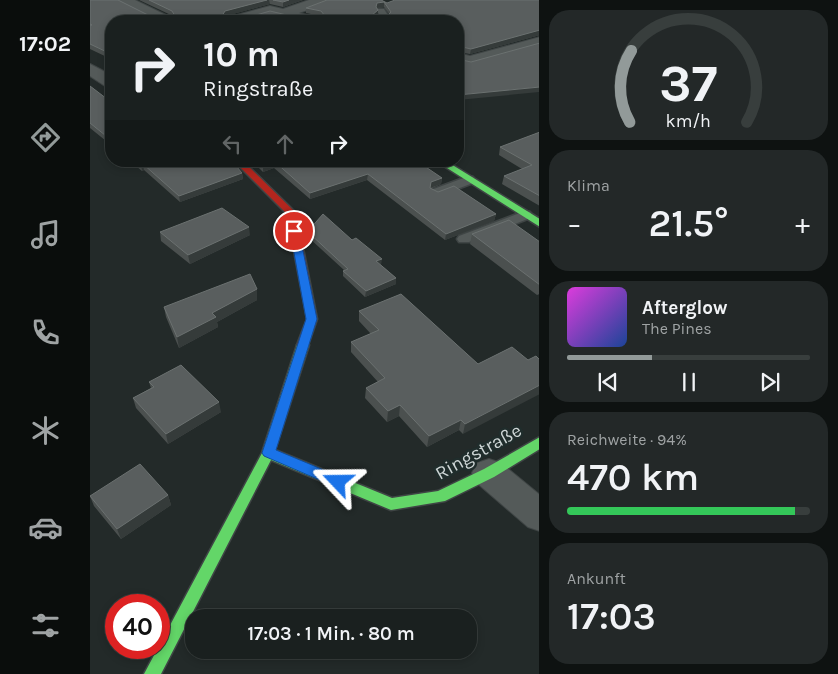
<!DOCTYPE html>
<html lang="de">
<meta charset="utf-8">
<style>
:root{--surface:#1a201f;--page:#232828;--text:#f1f3f6;--muted:#9fa3a4;--line:#383e3d;--accent:#929a99}
body{margin:0;font-family:Karla,sans-serif;background:var(--page);color:var(--text);height:100vh;display:flex;flex-direction:column;font-size:19px;white-space:nowrap}
*{box-sizing:border-box;margin:0}
p{font-size:16px;color:var(--muted)}
.icon{flex:none;width:28px;height:28px;fill:none;stroke:currentColor;stroke-width:2;stroke-linecap:round;stroke-linejoin:round}
.map{position:relative;flex:1;overflow:hidden}
.side{display:flex;flex-direction:column;gap:10px;padding:10px;background:#0e1211;width:299px}
.side>*{flex:none}
.banner{position:absolute;left:15px;top:15px;width:359px;height:152px;border-radius:20px;box-shadow:0 2px 8px #0003,0 0 0 1px var(--line);background:#1a201f;color:var(--text);overflow:hidden}
.speed{position:absolute;left:15px;top:594px;display:flex;gap:10px;font-size:25px;font-weight:700;text-align:center}
.speed>*{display:grid;place-content:center;width:65px;height:65px;border-radius:50%;background:var(--surface);box-shadow:0 2px 8px #0003,0 0 0 1px var(--line);line-height:1}
.speed .limit{border:8px solid #d22;background:#fff;color:#111}
.pin{position:absolute;display:grid;place-items:center;width:42px;height:42px;color:#fff;margin:-21px;border:2px solid #fff;border-radius:50%;box-shadow:0 1px 5px #0007}
.me{position:absolute;width:55px;margin:-28px;rotate:293deg;stroke-linejoin:round;filter:drop-shadow(0 0 4px #0008)}
.turn{display:flex;align-items:center;gap:18px;height:105px;padding:0 15px;font-size:22px}
.turn .icon{width:65px;height:65px;stroke-width:2.5}
.turn b{display:block;font-size:35px;line-height:42px}
.lanes{display:flex;align-items:center;height:48px;padding:0 15px;background:#0003;justify-content:center;gap:25px;direction:ltr}
.lanes .off{opacity:.35}
.big{font-size:38px;font-weight:600;line-height:1.1}
.side .tile{flex:1;display:flex;flex-direction:column;justify-content:center;gap:8px;min-width:0;padding:0 18px;border-radius:20px;background:var(--page)}
.side .dial{align-items:center;gap:0}
.dial svg{height:130px;overflow:visible;fill:none;stroke:var(--line);stroke-width:7;stroke-linecap:round;text-anchor:middle}
.dial text{fill:var(--text);stroke:none}
.song{display:flex;align-items:center;gap:15px}
.cover{width:60px;height:60px;border-radius:8px;background:linear-gradient(135deg,hsl(300 70% 55%),hsl(220 70% 35%))}
.played{height:5px;border-radius:2px;background:linear-gradient(90deg,var(--accent) 35%,var(--line) 35%)}
.keys{display:flex;justify-content:space-around;direction:ltr}
.heat{display:flex;justify-content:space-between;align-items:center;font-size:28px;direction:ltr}
.charge{height:8px;border-radius:4px;background:linear-gradient(90deg,#34c759 94%,var(--line) 0)}
.trip{position:absolute;left:95px;top:609px;width:292px;height:50px;border-radius:20px;background:var(--surface);box-shadow:0 2px 8px #0003,0 0 0 1px var(--line);font-weight:600;line-height:50px;text-align:center}
main{display:flex;flex:1;min-height:0}
.menu{display:flex;flex-direction:column;width:90px;justify-content:space-around;align-items:center;background:#0a0d0c;color:var(--muted)}
.menu .icon{width:35px;height:35px}
.menu .on{color:var(--accent)}
.menu b{font-size:22px;color:var(--text)}
.map>svg:first-child{display:block}
.lines{fill:none;stroke-linecap:round;stroke-linejoin:round}
.lane-casing{stroke:#3f4545;stroke-width:3}
.street-casing{stroke:#3f4545;stroke-width:2}
.fast-casing{stroke:#3f4545;stroke-width:3}
.jam-casing{stroke:#3f4545;stroke-width:3}
.lane{fill:#545a59;fill-rule:evenodd}
.street{fill:#545a59;fill-rule:evenodd}
.fast{fill:#63d668;fill-rule:evenodd}
.jam{fill:#b3261e;fill-rule:evenodd}
.wall{fill:#4b504f;fill-rule:evenodd}
.shaded-wall{fill:#353b3a}
.building{fill:#595e5e;stroke:#6b7170;fill-rule:evenodd}
.route{fill:#1a73e8;stroke:#114b97}
.labels{text-anchor:middle;stroke-width:5;stroke-linejoin:round;paint-order:stroke}
.near-street-label{font-size:19px;fill:#ced6d6;stroke:#202d2c}
</style>
<main>
<nav class="menu">
<b>17:02</b>
<svg class="icon on" aria-label="directions" viewBox="0 0 24 24"><path d="M12 3l9 9-9 9-9-9zM9 14v-3h6M13 9l2 2-2 2"/></svg>
<svg class="icon" aria-label="music" viewBox="0 0 24 24"><path d="M9 18V5l10-2v13"/><circle cx="6" cy="18" r="3"/><circle cx="16" cy="16" r="3"/></svg>
<svg class="icon" aria-label="phone" viewBox="0 0 24 24"><path d="M5 4h4l2 5-3 2q2 4 5 5l2-3 5 2v4C11 20 4 13 5 4z"/></svg>
<svg class="icon" aria-label="climate" viewBox="0 0 24 24"><path d="M12 3v18M4 7l16 10M4 17L20 7"/></svg>
<svg class="icon" aria-label="car" viewBox="0 0 24 24"><path d="M5 17H2v-5l4-1 3-4h7l3 4 3 1v5h-3M9 17h6M6 11h13"/><circle cx="7" cy="17" r="2"/><circle cx="17" cy="17" r="2"/></svg>
<svg class="icon" aria-label="filters" viewBox="0 0 24 24"><path d="M4 7h16M4 17h16"/><circle cx="9" cy="7" r="2"/><circle cx="15" cy="17" r="2"/></svg>
</nav>
<div class="map">
<svg width="450" height="674" viewBox="0 0 450 674">
<rect width="100%" height="100%" fill="#232a29"/>
<g class="lines">
<defs>
<path id="lane" d="M288,9H294L299,17C295,22 289,21 283,21L290,16L287,11Z
M379,176L383,177L385,180L383,183L346,197L340,193L341,190Z
M435,211L440,212L442,215L440,218L379,242H369L367,239L369,236Z"/>
<path id="street" d="M27,0H45L82,18L84,21H66L29,3Z
M219,0H239L237,3L209,13L231,18L233,21H209L180,14L156,21H134L136,18L180,6L193,9Z
M450,37V46L380,66L368,63V53L380,56Z
M0,64L21,75V87L15,86L0,76Z
M399,459L411,463L450,495V531L438,527L387,483L382,473L387,463Z"/>
<path id="fast" d="M346,161H356L450,219V227Z
M213,341L219,345L185,450L302,498L348,491L394,469L450,437V449L404,477L355,501L301,510L181,460L71,674H54L172,453L207,345Z"/>
<path id="jam" d="M144,161H153L206,213L227,319L217,348H209L207,345L217,319L197,214Z"/>
</defs>
<!-- lane casing -->
<use href="#lane" class="lane-casing"/>
<!-- street casing -->
<use href="#street" class="street-casing"/>
<!-- fast casing -->
<use href="#fast" class="fast-casing"/>
<!-- jam casing -->
<use href="#jam" class="jam-casing"/>
<!-- lane -->
<use href="#lane" class="lane"/>
<!-- street -->
<use href="#street" class="street"/>
<!-- fast -->
<use href="#fast" class="fast"/>
<!-- jam -->
<use href="#jam" class="jam"/>
</g>
<!-- wall -->
<path class="wall" d="M0,0L64,18L83,16L49,0H213L193,7L180,4L135,16L156,18H233L231,16L216,13V8L237,0H292L297,3L450,0V35L380,54L368,52V21H21V59L0,49ZM294,7L299,14L297,16L285,18L288,15V10L286,8Z
M0,86L21,102V145L0,128Z
M450,132V206L412,184L414,176L432,169L409,155L410,147Z
M40,161H142L152,173L153,179L90,202L54,170L52,171Z
M162,161H327L352,178L351,184L340,189L348,192L406,214L404,221L355,240L277,180L220,199L184,168L173,172Z
M219,230L291,265L306,278V284L275,297L253,276V271L254,270L219,238Z
M70,232L160,235L100,264L71,241Z
M382,234L450,242V294L447,295L380,244Z
M167,289V300L127,322L128,327L89,348L76,317L74,307Z
M269,311L388,364L422,347L373,434L369,430L337,447L309,416L297,422L275,398L276,388L288,382L261,352V342L281,334L269,321Z
M59,382L131,412L78,444L46,408L43,398L61,388Z
M78,495L81,505L31,539L4,506L0,496Z"/>
<!-- shaded-wall -->
<path class="shaded-wall" d="M177,0H179L180,4L136,16H132L135,11Z
M199,0H213L193,7V2Z
M291,0H292L291,3L294,2V7L286,8V7L287,3Z
M288,10V15L281,21V16Z
M450,30V35L380,54L381,49Z
M450,87V92L368,100V95Z
M184,161V168L173,172V165Z
M51,164H53L54,170L52,171Z
M152,173L153,179L90,202L89,196Z
M278,174L277,180L220,199V193Z
M352,178L351,184L340,188L341,182Z
M406,214L404,221L355,240L356,234Z
M159,227L160,235L100,264L98,255Z
M292,259L291,265L286,267V261Z
M306,278V284L275,297L276,291Z
M167,289V300L127,322L128,327L89,348L87,337L122,313Z
M450,385V394L373,434L375,424Z
M129,402L131,412L78,444L76,434Z
M310,405L309,416L297,422L298,411Z
M371,420L369,430L337,447L339,436Z
M78,495L81,505L31,539L27,529Z"/>
<!-- building -->
<path class="building" d="M0,0H28L64,18L85,16L82,11L59,0H177L135,11L132,16L156,18L180,11L209,18H233L235,16L231,11L216,8L237,0H291L297,3L305,0H450V30L381,49L368,46V49V21H21V54L0,44V25H2L0,24ZM294,2L301,12L297,16L283,18L281,16L288,10L286,7L287,3Z
M183,0H199L193,2Z
M450,43V87L368,95V59L381,62Z
M0,86L21,102V140L0,123Z
M450,132V196L414,176L442,165L410,147Z
M47,161H142L152,173L89,196L53,164H51Z
M168,161H327L352,178L341,182L340,188L348,192L364,186L406,214L356,234L278,174L220,193L184,161L173,165Z
M132,208L159,227L98,255L70,232Z
M233,214L262,240L266,238L292,259L286,261L306,278L276,291L253,271L258,269L219,233V230Z
M419,220L450,242V285L382,234Z
M160,274L167,289L122,313L126,317L87,337L74,307Z
M311,294L388,364L422,347L438,360L446,356L450,360V385L375,424L371,420L339,436L310,405L298,411L276,388L295,378L261,342L289,330L269,311Z
M91,365L129,402L76,434L43,398L64,387L59,382Z
M50,464L78,495L27,529L0,496Z"/>
<!-- route -->
<path class="route" d="M204,228L209,231L227,319L186,450L253,478L255,482L253,486L248,488L174,456L172,453L216,319L200,231Z"/>
<g class="labels">
<!-- near-street labels -->
<g class="near-street-label">
<text transform="translate(388 451) rotate(-29)" y="7">Ringstraße</text>
</g>
</g>
</svg>
<div class="speed"><div class="limit">40</div></div>
<div class="pin" style="left:204px;top:231px;background:#d93025"><svg class="icon" aria-label="arrive" viewBox="0 0 24 24"><path d="M6 21V4h12l-3 4 3 4H6"/></svg></div>
<svg class="me" style="left:248px;top:482px" viewBox="-20 -20 40 40"><path d="M0-17L14 15 0 8-14 15z" fill="#1a73e8" stroke="#fff" stroke-width="4"/></svg>
<div class="trip">17:03 · 1 Min. · 80 m</div>
<div class="banner">
<div class="turn"><svg class="icon" aria-label="right" viewBox="0 0 24 24"><path d="M7 20v-9h11M14 6l5 5-5 5"/></svg><div><b>10 m</b>Ringstraße</div></div>
<div class="lanes"><svg class="icon off" aria-label="left" viewBox="0 0 24 24"><path d="M17 20v-9H6M10 6l-5 5 5 5"/></svg><svg class="icon off" aria-label="ahead" viewBox="0 0 24 24"><path d="M12 20V5M6 11l6-6 6 6"/></svg><svg class="icon" aria-label="right" viewBox="0 0 24 24"><path d="M7 20v-9h11M14 6l5 5-5 5"/></svg></div>
</div>
</div>
<section class="side">
<div class="tile dial"><svg viewBox="0 0 100 80">
<path d="M14 69A42 42 0 1 1 86 69"/>
<path d="M14 69A42 42 0 0 1 15 25" stroke="#929a99"/>
<text x="50" y="56" font-size="32" font-weight="700">37</text>
<text x="50" y="72" font-size="11">km/h</text>
</svg></div>
<div class="tile"><p>Klima</p>
<div class="heat"><a>−</a><b class="big">21.5°</b><a>+</a></div>
</div>
<div class="tile">
<div class="song"><i class="cover"></i><div><b>Afterglow</b><p>The Pines</p></div></div>
<div class="played"></div>
<div class="keys"><svg class="icon" aria-label="previous" viewBox="0 0 24 24"><path d="M18 5L8 12l10 7zM5 5v14"/></svg><svg class="icon" aria-label="pause" viewBox="0 0 24 24"><path d="M8 5v14M16 5v14"/></svg><svg class="icon" aria-label="next" viewBox="0 0 24 24"><path d="M6 5l10 7-10 7zM19 5v14"/></svg></div>
</div>
<div class="tile"><p>Reichweite · 94%</p><b class="big">470 km</b><div class="charge"></div></div>
<div class="tile"><p>Ankunft</p><b class="big">17:03</b></div>
</section>
</main>
